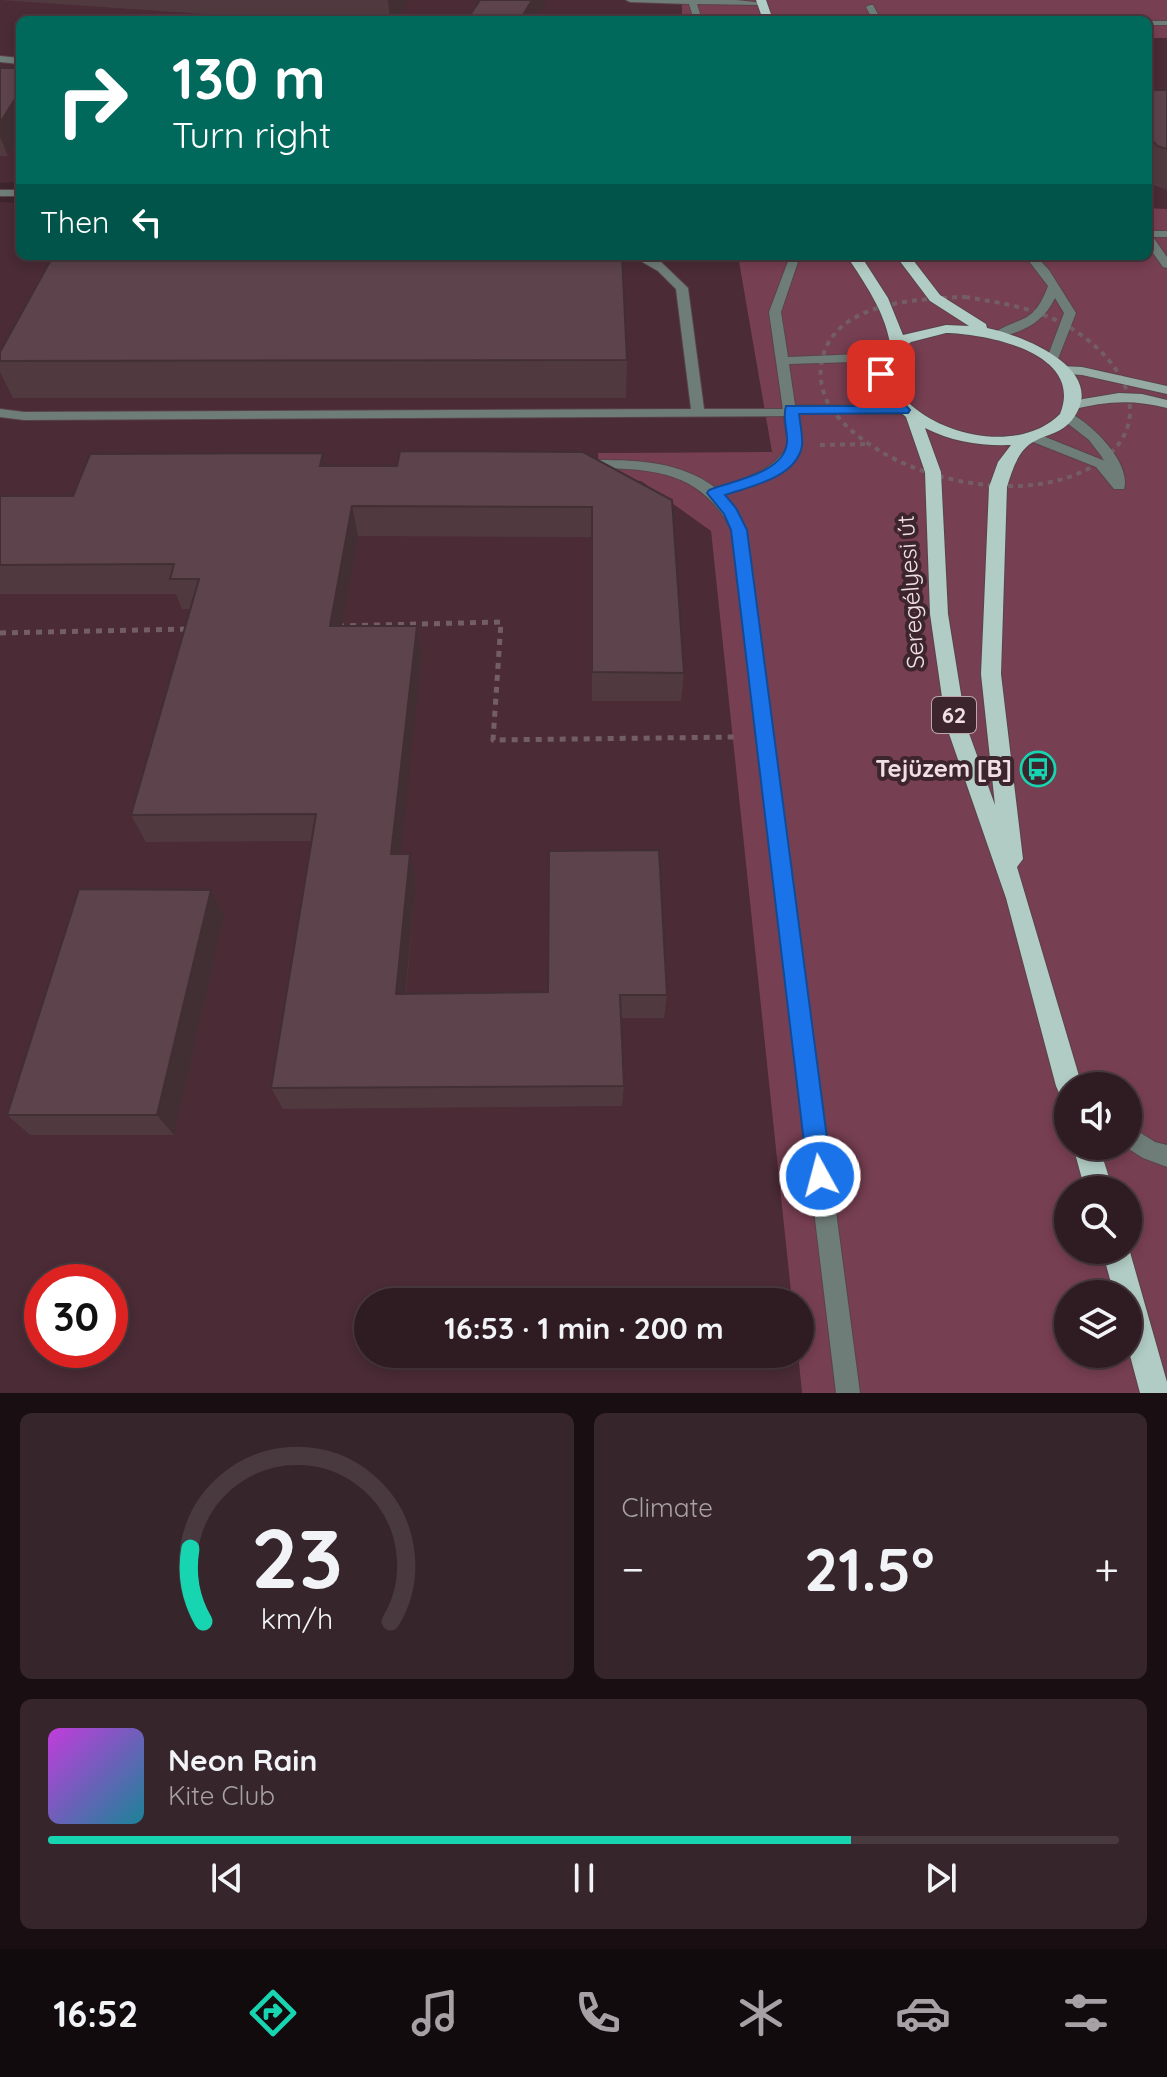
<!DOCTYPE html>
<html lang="en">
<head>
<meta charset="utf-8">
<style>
  :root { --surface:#2e1c22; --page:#36252a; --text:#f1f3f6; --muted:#a7a1a5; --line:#493a40; --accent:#18d5b2 }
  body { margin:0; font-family:Quicksand,sans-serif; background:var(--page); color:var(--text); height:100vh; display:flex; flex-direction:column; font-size:30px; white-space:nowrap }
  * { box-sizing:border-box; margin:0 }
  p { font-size:26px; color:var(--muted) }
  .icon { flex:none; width:44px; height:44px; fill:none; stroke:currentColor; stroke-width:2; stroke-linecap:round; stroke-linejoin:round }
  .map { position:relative; height:1393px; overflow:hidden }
  .drawer { display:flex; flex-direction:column; gap:20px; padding:20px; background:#190f13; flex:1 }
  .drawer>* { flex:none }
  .banner { position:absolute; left:16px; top:16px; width:1136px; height:244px; border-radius:12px; box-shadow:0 4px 12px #0003,0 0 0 2px var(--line); background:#00695c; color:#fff; overflow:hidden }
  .controls { position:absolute; left:1054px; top:1072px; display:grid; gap:16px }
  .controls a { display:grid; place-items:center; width:88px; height:88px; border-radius:50%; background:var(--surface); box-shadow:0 4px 12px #0003,0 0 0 2px var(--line); font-size:40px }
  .speed { position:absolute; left:24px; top:1264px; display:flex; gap:16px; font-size:40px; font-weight:700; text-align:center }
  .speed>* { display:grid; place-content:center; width:104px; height:104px; border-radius:50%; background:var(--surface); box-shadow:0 4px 12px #0003,0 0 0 2px var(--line); line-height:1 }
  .speed .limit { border:12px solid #d22; background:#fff; color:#111 }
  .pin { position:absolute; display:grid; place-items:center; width:68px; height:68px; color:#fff; margin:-34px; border-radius:16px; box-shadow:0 4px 12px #0006 }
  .me { position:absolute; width:88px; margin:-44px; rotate:353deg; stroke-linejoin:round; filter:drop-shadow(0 0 6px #0008) }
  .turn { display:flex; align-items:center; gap:28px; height:168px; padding:0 24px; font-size:36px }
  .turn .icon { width:104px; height:104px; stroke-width:2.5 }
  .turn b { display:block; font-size:56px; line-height:68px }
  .then { display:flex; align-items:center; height:76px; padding:0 24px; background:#0003; gap:16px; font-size:30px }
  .big { font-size:60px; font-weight:700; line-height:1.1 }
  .drawer .widget { flex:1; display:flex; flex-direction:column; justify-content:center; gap:12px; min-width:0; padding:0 28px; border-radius:12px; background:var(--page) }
  .drawer .dial { align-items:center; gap:0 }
  .dial svg { height:208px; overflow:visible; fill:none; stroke:var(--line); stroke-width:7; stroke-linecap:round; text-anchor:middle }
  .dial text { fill:var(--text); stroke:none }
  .song { display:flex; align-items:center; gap:24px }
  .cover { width:96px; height:96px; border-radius:12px; background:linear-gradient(135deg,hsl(290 70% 55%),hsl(190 70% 35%)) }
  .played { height:8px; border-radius:4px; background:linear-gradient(90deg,var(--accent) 75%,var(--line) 75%) }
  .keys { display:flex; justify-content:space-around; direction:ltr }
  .heat { display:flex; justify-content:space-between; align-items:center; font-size:44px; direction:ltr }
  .drawer .tiles { flex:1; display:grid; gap:20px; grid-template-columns:1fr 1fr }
  .widget:last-child { grid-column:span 2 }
  .trip { position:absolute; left:354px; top:1288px; width:460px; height:80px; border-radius:40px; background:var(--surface); box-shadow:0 4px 12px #0003,0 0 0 2px var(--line); font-weight:700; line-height:80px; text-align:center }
  .tab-bar { display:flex; height:128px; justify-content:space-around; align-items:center; background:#120b0e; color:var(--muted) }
  .tab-bar .icon { width:56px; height:56px }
  .tab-bar .active { color:var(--accent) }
  .tab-bar b { font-size:36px; color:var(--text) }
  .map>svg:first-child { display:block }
</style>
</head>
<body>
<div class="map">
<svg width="1167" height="1393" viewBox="0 0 1167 1393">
  <rect width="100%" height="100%" fill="#3d252d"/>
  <path fill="#4a2b36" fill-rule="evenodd" d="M0,0H682V14L719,20H20V69L0,68Z
    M1148,38H1167V209L1148,208Z
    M20,90V182L0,183V91Z
    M0,202L20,203V256H738L773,452L598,453L600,482L641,481L711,530L792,1302H368V1354H798L802,1393H0ZM42,1282H110V1350H42Z"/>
  <path fill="#773f52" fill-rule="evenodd" d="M682,0H1167V38H1148V20H719L682,14Z
    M1148,208L1167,209V1393H802L798,1354L800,1302H792L711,531L641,481L599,482L598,453L772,452L738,256H1148ZM1068,1086H1128V1146H1068ZM1068,1190H1128V1250H1068ZM1068,1294H1128V1354H1068Z"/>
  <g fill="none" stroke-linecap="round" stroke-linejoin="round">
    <g stroke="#5a434a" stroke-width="2">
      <path id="lane" d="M626,0H736L765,3L761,5L697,4L702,20H694L689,4L630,2Z
        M0,56L20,58V64L0,62Z
        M1148,231H1167V237H1153L1167,257V268L1163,267L1148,246Z
        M632,256H648L661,262L688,288L704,409H792L798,413L797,416L24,420L0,417V409L24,412L691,409L676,289L658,271Z
        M1067,412C1090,421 1132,463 1124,489H1114L1096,467L1028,440V434H1038L1105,461L1089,440L1062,419V413Z
        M1128,1125L1155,1142L1167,1145V1167L1143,1158L1124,1146H1128Z"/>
    </g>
    <g stroke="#5a434a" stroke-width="2">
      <path id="street" d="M870,5H873L881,20H873L866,7Z
        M1148,21H1167V25H1148Z
        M0,190H20V196H0Z
        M790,256H800L781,312L788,357L886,353L892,357L886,361L789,364L795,405L902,406L908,410L902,414L797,413L802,445C784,477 756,485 723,495L746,530L860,1393H836L732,530C701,473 658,469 598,468L591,464L598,460C640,460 681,462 716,488C744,479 773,472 788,445L769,312Z
        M1025,256H1036L1049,270L1076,313L1056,364H1048L1046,361L1064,313L1055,298C1043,323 1024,331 998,338L992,334C1021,315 1033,326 1048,286Z"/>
    </g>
    <g stroke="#5a434a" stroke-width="2">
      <path id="secondary" d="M1061,366L1082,367L1167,386V394L1082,375L1057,373L1055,370Z
        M1119,393L1142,394L1167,400V408C1133,399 1105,401 1071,410L1065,406L1083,399Z"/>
    </g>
    <g stroke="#5a434a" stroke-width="2">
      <path id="primary" d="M756,0H766L773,20H763Z
        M847,256H861L888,298L903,335L946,325L969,326L930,301L896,256H910L940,295L986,324L987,328C1022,335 1111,370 1072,420C1062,433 1048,434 1035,441C1018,449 1012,471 1007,487L1001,674L1023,859L1017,867L1082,1086H1068V1098L1060,1095L1056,1086L1006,898L946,725L930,614L925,472L906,417L887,400L874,375L877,355L890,343C884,310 865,284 847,256ZM946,333C986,334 1085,352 1060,414C1022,452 948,438 911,405C903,398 891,387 889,375C888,370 891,362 892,357L911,342ZM925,428C952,442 981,446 1011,445L998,462L989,487L984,606L981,674L995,805L966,725L948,614L941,472Z
        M1073,1146H1099L1113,1190H1085Z
        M1128,1245L1167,1382V1393H1140L1128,1348V1294H1114L1102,1250H1128Z"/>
    </g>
    <path stroke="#745e66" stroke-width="4" stroke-dasharray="5 5" stroke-linecap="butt" d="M965,297C997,302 1029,307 1058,321C1133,359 1167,439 1072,476C999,503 882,474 833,411C824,399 819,382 821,366C829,302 914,299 965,297Z
      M820,445L869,444"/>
    <path stroke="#745e66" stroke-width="5" stroke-dasharray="6 6" stroke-linecap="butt" d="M338,626L501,622L493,740L737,737
      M0,633L188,629"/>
    <use href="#lane" fill="#6f7d78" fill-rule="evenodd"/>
    <use href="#street" fill="#6f7d78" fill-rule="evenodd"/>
    <use href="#secondary" fill="#94aaa3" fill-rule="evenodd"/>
    <use href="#primary" fill="#b1ccc4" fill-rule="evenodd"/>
  </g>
  <path fill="#503a40" d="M0,0H409L395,20H291Z
    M0,68H20V135L8,156H0Z
    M1148,90H1167V190L1148,183Z
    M0,352L627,360L626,398H13L0,372Z
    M583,452L684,673L681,701H592V537L358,536L342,626H417L422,655L400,854H410L416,880L406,994L667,995L664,1018H621L624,1086L622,1106L283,1109L271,1088L311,841L146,842L131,815L190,609H182L176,594H0V496H73L323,453L326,466H397Z
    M211,890L224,915L174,1135H30L7,1115Z"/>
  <path fill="#412f34" d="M388,0H409L395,20H390Z
    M532,0H547L535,20H520Z
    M20,91V135L8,156L0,137V123Z
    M323,453L330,483L320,466Z
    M352,506L358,536L337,655L330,626Z
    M417,626L422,655L398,880L391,854Z
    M410,854L416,880L403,1017L396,994Z
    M211,890L224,915L174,1135L157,1115Z"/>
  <path fill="#5d434b" stroke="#412f34" stroke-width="2" d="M480,0H532L520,20H489L468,18Z
    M0,68H20V91L0,123Z
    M1148,90H1167V149L1157,146L1148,134Z
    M53,256H622L627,360L0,361V352Z
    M400,451L583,452L672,500L684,673L592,672V507L352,506L330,626H417L391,854H410L396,994L548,992L549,851L659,850L667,995H620L624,1086L271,1088L316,814L131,815L199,579H170L174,564L0,565V496H73L90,454L323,453L320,466H397Z
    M79,889L211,890L157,1115H7Z"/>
  <path fill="#1a73e8" stroke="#114b97" stroke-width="2" d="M881,370L888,374L893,391L910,410L908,413L799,414C800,423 803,436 802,446C796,478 751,486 725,495L736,508L747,530L832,1176L829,1184L820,1188L812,1184L808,1176L731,530L724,514L707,493L709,490C732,481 784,473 787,443C788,431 782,418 786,406H890L879,392L874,374Z"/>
  <defs>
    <g id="bus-ring" transform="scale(1.8)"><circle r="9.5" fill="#3d252d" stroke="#18d5b2" stroke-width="1.5"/><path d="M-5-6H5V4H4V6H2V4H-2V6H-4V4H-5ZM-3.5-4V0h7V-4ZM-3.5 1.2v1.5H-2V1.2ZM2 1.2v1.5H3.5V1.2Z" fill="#18d5b2"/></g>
  </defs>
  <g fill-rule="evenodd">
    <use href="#bus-ring" x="1038" y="769"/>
  </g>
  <g text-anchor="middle" stroke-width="8" stroke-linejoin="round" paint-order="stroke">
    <rect fill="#3d252d" stroke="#baa8ae" stroke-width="2" x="932" y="697" width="44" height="36" rx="6"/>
    <g font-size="22" font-weight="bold" fill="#f0e0e5">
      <text x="954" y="723">62</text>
    </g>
    <g font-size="24" fill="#f0e0e5" stroke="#3d252d">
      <text transform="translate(911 592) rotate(-94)" y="8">Seregélyesi út</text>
    </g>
    <g font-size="24" font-weight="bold" fill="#f0e0e5" stroke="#3d252d" text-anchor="end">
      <text x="1012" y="777">Tejüzem [B]</text>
    </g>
  </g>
</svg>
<div class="controls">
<a><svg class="icon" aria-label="sound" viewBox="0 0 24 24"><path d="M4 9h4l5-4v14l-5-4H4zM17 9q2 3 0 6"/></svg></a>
<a><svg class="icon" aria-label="search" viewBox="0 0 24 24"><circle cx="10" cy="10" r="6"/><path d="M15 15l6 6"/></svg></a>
<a><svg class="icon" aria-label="layers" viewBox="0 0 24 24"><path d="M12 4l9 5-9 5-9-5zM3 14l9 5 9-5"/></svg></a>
</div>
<div class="speed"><div class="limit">30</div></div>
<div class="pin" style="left:881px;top:374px;background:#d93025"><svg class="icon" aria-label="arrive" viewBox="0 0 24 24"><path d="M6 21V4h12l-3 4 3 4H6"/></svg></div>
<svg class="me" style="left:820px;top:1176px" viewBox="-20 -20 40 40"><circle r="17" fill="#1a73e8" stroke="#fff" stroke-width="3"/><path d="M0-11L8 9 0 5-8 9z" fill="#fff"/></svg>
<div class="trip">16:53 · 1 min · 200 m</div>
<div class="banner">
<div class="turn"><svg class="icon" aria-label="right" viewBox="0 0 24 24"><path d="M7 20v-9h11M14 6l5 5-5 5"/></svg><div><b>130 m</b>Turn right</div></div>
<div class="then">Then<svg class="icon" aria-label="left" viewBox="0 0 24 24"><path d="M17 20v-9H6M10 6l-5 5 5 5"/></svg></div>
</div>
</div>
<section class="drawer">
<div class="tiles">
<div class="widget dial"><svg viewBox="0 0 100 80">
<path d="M14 69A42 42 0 1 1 86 69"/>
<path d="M14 69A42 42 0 0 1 9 41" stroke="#18d5b2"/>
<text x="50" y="56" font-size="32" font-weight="700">23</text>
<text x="50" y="72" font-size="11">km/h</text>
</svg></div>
<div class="widget"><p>Climate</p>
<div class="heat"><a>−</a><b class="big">21.5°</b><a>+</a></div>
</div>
<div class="widget">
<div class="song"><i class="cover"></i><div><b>Neon Rain</b><p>Kite Club</p></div></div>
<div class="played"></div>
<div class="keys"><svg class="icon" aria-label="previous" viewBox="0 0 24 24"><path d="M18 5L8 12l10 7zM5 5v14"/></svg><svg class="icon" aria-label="pause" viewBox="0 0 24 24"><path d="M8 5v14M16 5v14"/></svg><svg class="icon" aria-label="next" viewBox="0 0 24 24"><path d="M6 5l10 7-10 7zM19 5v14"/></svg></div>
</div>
</div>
</section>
<nav class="tab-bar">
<b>16:52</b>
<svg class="icon active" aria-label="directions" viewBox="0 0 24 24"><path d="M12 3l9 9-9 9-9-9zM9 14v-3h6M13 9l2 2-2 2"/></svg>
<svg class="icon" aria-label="music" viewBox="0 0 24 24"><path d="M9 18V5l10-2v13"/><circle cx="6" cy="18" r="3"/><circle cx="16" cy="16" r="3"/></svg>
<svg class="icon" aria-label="phone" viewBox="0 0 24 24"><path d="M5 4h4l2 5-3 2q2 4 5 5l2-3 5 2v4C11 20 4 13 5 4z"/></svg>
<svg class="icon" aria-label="climate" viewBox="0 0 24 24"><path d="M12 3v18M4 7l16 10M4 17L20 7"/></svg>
<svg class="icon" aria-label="car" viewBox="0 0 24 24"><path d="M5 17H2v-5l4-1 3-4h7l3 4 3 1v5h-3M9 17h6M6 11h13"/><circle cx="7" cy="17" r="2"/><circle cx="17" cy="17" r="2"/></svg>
<svg class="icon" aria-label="filters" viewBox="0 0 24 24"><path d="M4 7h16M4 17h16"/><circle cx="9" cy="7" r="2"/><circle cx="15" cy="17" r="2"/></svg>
</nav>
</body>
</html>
